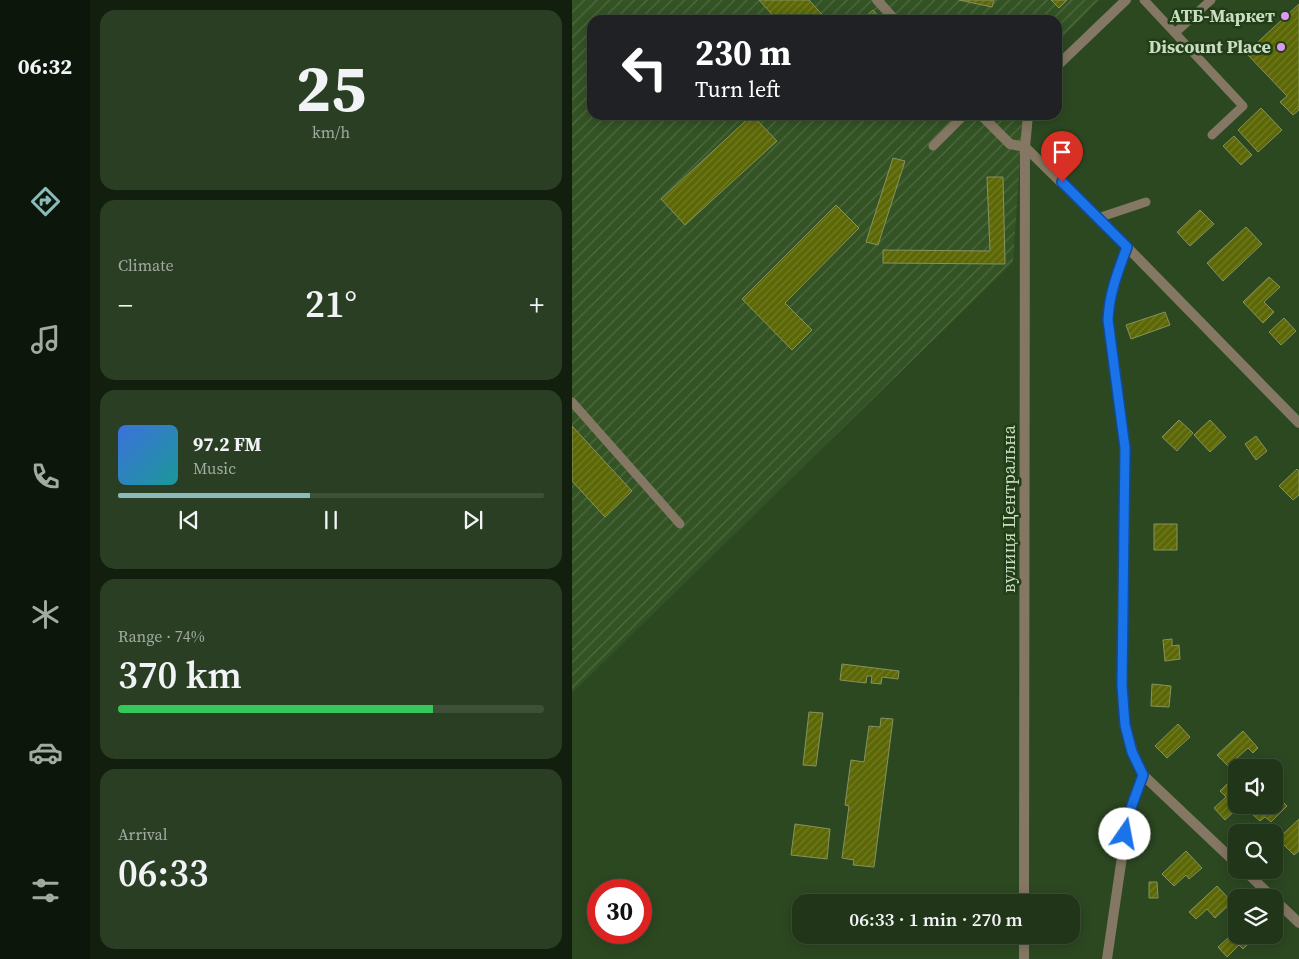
<!DOCTYPE html>
<html lang="en">
<head>
<meta charset="utf-8">
<style>
  :root { --surface:#213619; --page:#293e22; --text:#f1f3f6; --muted:#a2aba2; --line:#3e5038; --accent:#8bbbb9 }
  body { margin:0; font-family:"Source Serif 4",serif; background:var(--page); color:var(--text); height:100vh; display:flex; flex-direction:column; font-size:19px; white-space:nowrap }
  * { box-sizing:border-box; margin:0 }
  p { font-size:16px; color:var(--muted) }
  .icon { flex:none; width:28px; height:28px; fill:none; stroke:currentColor; stroke-width:2; stroke-linecap:round; stroke-linejoin:round }
  .map { position:relative; flex:1; overflow:hidden }
  .details { display:flex; flex-direction:column; gap:10px; padding:10px; background:#121e0e; width:482px }
  .details>* { flex:none }
  .top-card { position:absolute; left:15px; top:15px; width:475px; height:105px; border-radius:15px; box-shadow:0 2px 12px #0003,0 0 0 1px var(--line); background:#202124; color:#fff; overflow:hidden }
  .controls { position:absolute; left:656px; top:759px; display:grid; gap:10px }
  .controls a { display:grid; place-items:center; width:55px; height:55px; border-radius:10px; background:var(--surface); box-shadow:0 2px 12px #0003,0 0 0 1px var(--line); font-size:25px }
  .speed { position:absolute; left:15px; top:879px; display:flex; gap:10px; font-size:25px; font-weight:700; text-align:center }
  .speed>* { display:grid; place-content:center; width:65px; height:65px; border-radius:50%; background:var(--surface); box-shadow:0 2px 12px #0003,0 0 0 1px var(--line); line-height:1 }
  .speed .limit { border:8px solid #d22; background:#fff; color:#111 }
  .pin { position:absolute; display:grid; place-items:center; width:42px; height:42px; color:#fff; margin:-51px -21px; border-radius:50% 50% 50% 0; rotate:-45deg; box-shadow:0 0 5px #0007 }
  .pin .icon { rotate:45deg }
  .me { position:absolute; width:55px; margin:-28px; rotate:12deg; stroke-linejoin:round; filter:drop-shadow(0 0 4px #0008) }
  .turn { display:flex; align-items:center; gap:18px; height:105px; padding:0 25px; font-size:22px }
  .turn .icon { width:65px; height:65px; stroke-width:2.5 }
  .turn b { display:block; font-size:35px; line-height:42px }
  .big { font-size:38px; font-weight:600; line-height:1.1 }
  .details .tile { flex:1; display:flex; flex-direction:column; justify-content:center; gap:8px; min-width:0; padding:0 18px; border-radius:15px; background:var(--page) }
  .details .dial { align-items:center; gap:0 }
  .dial b { font-size:65px; line-height:1 }
  .song { display:flex; align-items:center; gap:15px }
  .cover { width:60px; height:60px; border-radius:8px; background:linear-gradient(135deg,hsl(220 70% 55%),hsl(180 70% 35%)) }
  .played { height:5px; border-radius:2px; background:linear-gradient(90deg,var(--accent) 45%,var(--line) 45%) }
  .keys { display:flex; justify-content:space-around; direction:ltr }
  .heat { display:flex; justify-content:space-between; align-items:center; font-size:28px; direction:ltr }
  .charge { height:8px; border-radius:4px; background:linear-gradient(90deg,#34c759 74%,var(--line) 0) }
  .trip { position:absolute; left:220px; top:894px; width:288px; height:50px; border-radius:15px; background:var(--surface); box-shadow:0 2px 12px #0003,0 0 0 1px var(--line); font-weight:600; line-height:50px; text-align:center }
  main { display:flex; flex:1; min-height:0 }
  .tab-bar { display:flex; flex-direction:column; width:90px; justify-content:space-around; align-items:center; background:#0d160a; color:var(--muted) }
  .tab-bar .icon { width:35px; height:35px }
  .tab-bar .on { color:var(--accent) }
  .tab-bar b { font-size:22px; color:var(--text) }
  .map>svg:first-child { display:block }
</style>
</head>
<body>
<main>
<nav class="tab-bar">
<b>06:32</b>
<svg class="icon on" aria-label="directions" viewBox="0 0 24 24"><path d="M12 3l9 9-9 9-9-9zM9 14v-3h6M13 9l2 2-2 2"/></svg>
<svg class="icon" aria-label="music" viewBox="0 0 24 24"><path d="M9 18V5l10-2v13"/><circle cx="6" cy="18" r="3"/><circle cx="16" cy="16" r="3"/></svg>
<svg class="icon" aria-label="phone" viewBox="0 0 24 24"><path d="M5 4h4l2 5-3 2q2 4 5 5l2-3 5 2v4C11 20 4 13 5 4z"/></svg>
<svg class="icon" aria-label="climate" viewBox="0 0 24 24"><path d="M12 3v18M4 7l16 10M4 17L20 7"/></svg>
<svg class="icon" aria-label="car" viewBox="0 0 24 24"><path d="M5 17H2v-5l4-1 3-4h7l3 4 3 1v5h-3M9 17h6M6 11h13"/><circle cx="7" cy="17" r="2"/><circle cx="17" cy="17" r="2"/></svg>
<svg class="icon" aria-label="filters" viewBox="0 0 24 24"><path d="M4 7h16M4 17h16"/><circle cx="9" cy="7" r="2"/><circle cx="15" cy="17" r="2"/></svg>
</nav>
<section class="details">
<div class="tile dial"><b>25</b><p>km/h</p></div>
<div class="tile"><p>Climate</p>
<div class="heat"><a>−</a><b class="big">21°</b><a>+</a></div>
</div>
<div class="tile">
<div class="song"><i class="cover"></i><div><b>97.2 FM</b><p>Music</p></div></div>
<div class="played"></div>
<div class="keys"><svg class="icon" aria-label="previous" viewBox="0 0 24 24"><path d="M18 5L8 12l10 7zM5 5v14"/></svg><svg class="icon" aria-label="pause" viewBox="0 0 24 24"><path d="M8 5v14M16 5v14"/></svg><svg class="icon" aria-label="next" viewBox="0 0 24 24"><path d="M6 5l10 7-10 7zM19 5v14"/></svg></div>
</div>
<div class="tile"><p>Range · 74%</p><b class="big">370 km</b><div class="charge"></div></div>
<div class="tile"><p>Arrival</p><b class="big">06:33</b></div>
</section>
<div class="map">
<svg width="727" height="959" viewBox="0 0 727 959">
  <defs>
    <pattern id="industrial-furrows" width="10" height="10" patternUnits="userSpaceOnUse" patternTransform="scale(1.25)"><rect width="10" height="10" fill="#335324"/><path d="M-1 1l2-2M0 10L10 0M9 11l2-2" fill="none" stroke="#4f6b42"/></pattern>
    <pattern id="building-hatch" width="6" height="6" patternUnits="userSpaceOnUse" patternTransform="scale(1.25)"><rect width="6" height="6" fill="#5c6705"/><path d="M-1 1l2-2M0 6l6-6M5 7l2-2" fill="none" stroke="#727c28"/></pattern>
  </defs>
  <rect width="100%" height="100%" fill="#2c4821"/>
  <path fill="url(#industrial-furrows)" d="M0,0H527L485,43V20H20V115H451L441,262L0,693Z"/>
  <path fill="url(#building-hatch)" stroke="#88925e" d="M187,0H237L255,20H205Z
    M387,0H422L420,7Z
    M479,0H495L487,8Z
    M727,4V110L721,115L708,102L715,96L674,53Z
    M301,10L310,20H298L294,16Z
    M689,108L710,130L686,152L666,130Z
    M180,115L205,141L113,225L89,199Z
    M327,115H359L358,120L326,119Z
    M662,136L680,155L669,165L651,146Z
    M321,158L333,161L306,245L294,242Z
    M415,177H431L433,264L311,263V250L418,251Z
    M264,205L287,228L213,303L240,330L220,350L170,299Z
    M628,210L642,224L618,246L605,232Z
    M674,227L690,244L651,281L635,263Z
    M697,277L708,287L692,302L702,312L691,323L671,302Z
    M593,312L598,325L559,339L554,325Z
    M712,318L724,331L709,345L697,332Z
    M607,420L621,433L605,451L590,437Z
    M638,420L654,437L638,452L622,435Z
    M0,426L60,491L33,517L0,481Z
    M684,436L695,451L684,460L673,444Z
    M725,469L727,471V495L721,500L707,486Z
    M582,524H605V550H582Z
    M600,639V646L607,645L608,659L593,661L591,640Z
    M270,664L327,671L326,679L310,677L309,684L299,683L300,676H295L294,683L268,680Z
    M580,684L599,686L597,707L579,706Z
    M237,712L251,713L244,766L231,765Z
    M309,718L321,719L302,867L281,865L282,860L270,858L277,806L273,805L279,760L292,762L297,726L308,727Z
    M606,724L618,737L595,758L583,746Z
    M671,731L686,748L681,753L676,748L656,766L645,755Z
    M655,784L665,795V805H669L653,820L642,808L654,797L648,791Z
    M702,793L715,806L699,822L693,817L688,821L679,813L687,805H702Z
    M727,819V851L722,855L706,839Z
    M223,824L258,829L255,859L219,855Z
    M614,851L630,868L617,879L614,875L602,886L590,874Z
    M577,882H585L586,898H577Z
    M645,886L660,902L643,918L635,909L624,919L617,912Z
    M665,930V935H685L671,949L667,945L655,957L646,947Z"/>
  <g fill="none" stroke-linecap="round" stroke-linejoin="round">
    <path stroke="#847763" stroke-width="9" d="M572,0L671,106L640,135
      M603,33L639,0
      M361,146L392,115
      M526,218L574,202
      M0,402L108,524"/>
    <path stroke="#847763" stroke-width="10" d="M305,0L323,20
      M409,115L438,144L453,147L555,247L727,423
      M571,775L665,864
      M672,870L701,898
      M702,899L727,923
      M535,959L556,816L571,775L561,752L553,725L550,686L553,447L536,321C537,294 546,271 555,247"/>
    <path stroke="#847763" stroke-width="10" d="M485,66L554,0
      M452,902L453,147L456,115
      M452,959V935"/>
  </g>
  <g fill="none" stroke-linecap="round" stroke-linejoin="round">
    <g stroke="#114b97" stroke-width="12">
      <path id="route" d="M490,182L555,247C546,271 537,294 536,320L553,448L550,686L553,725L560,752L571,775L556,816L553,834"/>
    </g>
    <use href="#route" stroke="#1a73e8" stroke-width="9"/>
  </g>
  <g fill="#dc99f4" stroke="#223e16" stroke-width="2">
    <circle cx="713" cy="16" r="5"/>
    <circle cx="709" cy="47" r="5"/>
  </g>
  <g text-anchor="middle" stroke-width="5" stroke-linejoin="round" paint-order="stroke">
    <g font-size="18" font-weight="bold" fill="#cbdcc5" stroke="#223e16" text-anchor="end">
      <text x="703" y="22">АТБ-Маркет</text>
      <text x="699" y="53">Discount Place</text>
    </g>
    <g font-size="18" fill="#cbdcc5" stroke="#223e16">
      <text transform="translate(437 509) rotate(-90)" y="6">вулиця Центральна</text>
    </g>
  </g>
</svg>
<div class="controls">
<a><svg class="icon" aria-label="sound" viewBox="0 0 24 24"><path d="M4 9h4l5-4v14l-5-4H4zM17 9q2 3 0 6"/></svg></a>
<a><svg class="icon" aria-label="search" viewBox="0 0 24 24"><circle cx="10" cy="10" r="6"/><path d="M15 15l6 6"/></svg></a>
<a><svg class="icon" aria-label="layers" viewBox="0 0 24 24"><path d="M12 4l9 5-9 5-9-5zM3 14l9 5 9-5"/></svg></a>
</div>
<div class="speed"><div class="limit">30</div></div>
<div class="pin" style="left:490px;top:182px;background:#d93025"><svg class="icon" aria-label="arrive" viewBox="0 0 24 24"><path d="M6 21V4h12l-3 4 3 4H6"/></svg></div>
<svg class="me" style="left:553px;top:834px" viewBox="-20 -20 40 40"><circle r="19" fill="#fff"/><path d="M0-13L10 11 0 6-10 11z" fill="#1a73e8"/></svg>
<div class="trip">06:33 · 1 min · 270 m</div>
<div class="top-card">
<div class="turn"><svg class="icon" aria-label="left" viewBox="0 0 24 24"><path d="M17 20v-9H6M10 6l-5 5 5 5"/></svg><div><b>230 m</b>Turn left</div></div>
</div>
</div>
</main>
</body>
</html>
